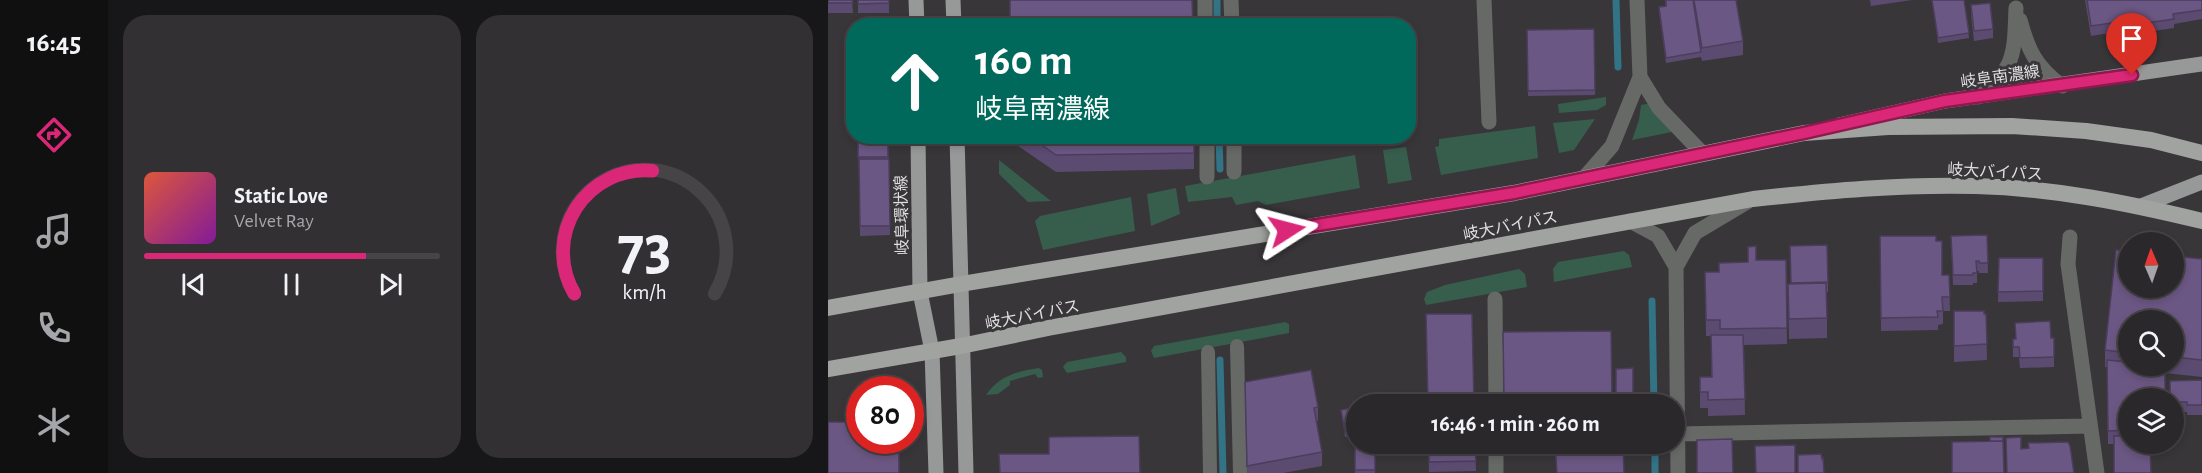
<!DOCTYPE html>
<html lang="en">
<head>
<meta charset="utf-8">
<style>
  :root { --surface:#2a282b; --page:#323033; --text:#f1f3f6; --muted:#a5a6a9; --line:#464447; --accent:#db2777 }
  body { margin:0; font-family:"Alegreya Sans","Noto Sans JP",sans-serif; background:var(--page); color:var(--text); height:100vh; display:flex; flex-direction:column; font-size:22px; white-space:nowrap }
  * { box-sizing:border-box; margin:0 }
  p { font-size:20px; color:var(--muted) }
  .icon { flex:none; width:33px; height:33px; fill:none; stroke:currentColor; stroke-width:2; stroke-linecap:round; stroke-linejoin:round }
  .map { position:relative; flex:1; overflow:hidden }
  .details { display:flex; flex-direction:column; gap:15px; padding:15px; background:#171618; width:720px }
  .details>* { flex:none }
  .guide { position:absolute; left:18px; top:18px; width:570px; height:126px; border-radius:24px; box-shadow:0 3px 9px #0003,0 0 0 2px var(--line); background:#00695c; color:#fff; overflow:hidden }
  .needle { width:39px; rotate:358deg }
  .controls { position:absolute; left:1290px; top:232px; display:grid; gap:12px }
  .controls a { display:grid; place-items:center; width:66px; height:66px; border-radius:50%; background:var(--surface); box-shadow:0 3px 9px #0003,0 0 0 2px var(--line); font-size:30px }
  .speed { position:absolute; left:18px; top:376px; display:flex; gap:12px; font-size:30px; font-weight:700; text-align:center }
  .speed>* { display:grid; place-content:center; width:78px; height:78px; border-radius:50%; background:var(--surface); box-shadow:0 3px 9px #0003,0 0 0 2px var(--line); line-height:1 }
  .speed .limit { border:9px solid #d22; background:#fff; color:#111 }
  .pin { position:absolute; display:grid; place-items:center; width:51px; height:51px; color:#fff; margin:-62px -26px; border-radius:50% 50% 50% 0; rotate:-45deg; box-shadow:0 0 6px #0007 }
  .pin .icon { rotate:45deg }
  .me { position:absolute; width:66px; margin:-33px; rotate:81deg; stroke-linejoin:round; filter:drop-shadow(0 0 4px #0008) }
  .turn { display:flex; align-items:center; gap:21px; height:126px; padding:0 30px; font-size:27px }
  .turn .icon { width:78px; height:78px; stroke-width:2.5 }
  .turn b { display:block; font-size:42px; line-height:51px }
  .details .card { flex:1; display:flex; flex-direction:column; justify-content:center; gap:9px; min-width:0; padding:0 21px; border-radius:24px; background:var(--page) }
  .details .dial { align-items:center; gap:0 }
  .dial svg { height:156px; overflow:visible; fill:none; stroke:var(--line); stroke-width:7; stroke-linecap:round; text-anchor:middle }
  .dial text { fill:var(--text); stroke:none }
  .song { display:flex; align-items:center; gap:18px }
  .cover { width:72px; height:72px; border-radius:9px; background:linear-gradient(135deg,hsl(10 70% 55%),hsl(290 70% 35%)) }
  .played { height:6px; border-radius:3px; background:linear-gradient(90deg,var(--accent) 75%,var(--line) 75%) }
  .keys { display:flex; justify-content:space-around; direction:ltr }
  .details .tiles { flex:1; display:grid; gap:15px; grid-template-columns:repeat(2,1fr) }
  .trip { position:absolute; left:518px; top:394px; width:339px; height:60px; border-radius:30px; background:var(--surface); box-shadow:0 3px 9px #0003,0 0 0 2px var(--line); font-weight:700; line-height:60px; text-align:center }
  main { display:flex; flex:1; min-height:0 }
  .tabs { display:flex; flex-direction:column; width:108px; justify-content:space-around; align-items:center; background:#111011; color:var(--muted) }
  .tabs .icon { width:42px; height:42px }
  .tabs .selected { color:var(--accent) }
  .tabs b { font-size:27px; color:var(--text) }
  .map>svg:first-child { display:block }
</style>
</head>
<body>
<main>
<nav class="tabs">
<b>16:45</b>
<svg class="icon selected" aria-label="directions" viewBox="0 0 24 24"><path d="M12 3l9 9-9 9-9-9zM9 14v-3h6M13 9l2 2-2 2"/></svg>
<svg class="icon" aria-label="music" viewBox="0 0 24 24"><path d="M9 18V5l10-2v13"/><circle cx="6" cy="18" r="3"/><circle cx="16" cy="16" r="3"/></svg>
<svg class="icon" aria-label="phone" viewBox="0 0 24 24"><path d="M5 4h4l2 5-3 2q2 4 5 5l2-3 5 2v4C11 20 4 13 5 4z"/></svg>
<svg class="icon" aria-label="climate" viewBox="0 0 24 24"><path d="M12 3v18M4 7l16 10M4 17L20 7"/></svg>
</nav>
<section class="details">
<div class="tiles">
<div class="card">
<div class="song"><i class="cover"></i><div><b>Static Love</b><p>Velvet Ray</p></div></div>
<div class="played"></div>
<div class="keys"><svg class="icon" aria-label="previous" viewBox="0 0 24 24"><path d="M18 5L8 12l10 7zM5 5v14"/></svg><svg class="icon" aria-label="pause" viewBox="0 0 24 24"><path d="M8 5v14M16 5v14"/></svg><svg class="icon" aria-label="next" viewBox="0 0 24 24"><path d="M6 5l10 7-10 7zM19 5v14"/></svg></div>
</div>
<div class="card dial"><svg viewBox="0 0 100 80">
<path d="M14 69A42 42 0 1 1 86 69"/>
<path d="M14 69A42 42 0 0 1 54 6" stroke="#db2777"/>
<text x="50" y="56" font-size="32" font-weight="700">73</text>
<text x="50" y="72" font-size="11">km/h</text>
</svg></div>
</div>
</section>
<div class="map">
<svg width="1374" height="473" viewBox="0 0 1374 473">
  <rect width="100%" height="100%" fill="#383639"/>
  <path fill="#375d4d" d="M778,97V105L769,110L731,113L730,104Z
    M824,103L844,132L804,140L811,120L813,105Z
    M767,119L746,150L731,153L725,123Z
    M707,126L710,158L613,175L607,147L611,146V139Z
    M578,147L584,180L560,184L555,150Z
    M527,155L532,188L438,205L430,201L408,205L404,197L360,202L357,186Z
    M171,160L223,201L200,202L171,174Z
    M348,188L352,214L323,226L319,194Z
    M303,197L307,231L215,250L207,221L212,216Z
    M796,251L801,255L804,267L726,282L725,269L730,262Z
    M691,269L697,274L699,287L598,305L596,299L599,292L617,285Z
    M457,322L461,324V333L326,358L323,351L326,346Z
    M293,352L298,357V362L239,373L235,367L239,362Z
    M211,368L214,370L215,377L210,378L207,374L182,381V385L170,394L158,395C171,376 190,371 211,368Z"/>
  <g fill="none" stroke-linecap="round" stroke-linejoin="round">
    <path stroke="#327385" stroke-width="7" d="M389,0V26
      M788,0L790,67
      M391,136L392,169
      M824,301L826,405
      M392,360L395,473
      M827,444V473"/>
    <path stroke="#676967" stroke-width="14" d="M409,346L412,473
      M380,352L382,473"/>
    <path stroke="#676967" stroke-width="15" d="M377,0V26
      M403,0L404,26
      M656,0L661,122
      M1192,20C1200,50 1208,67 1234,86
      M812,77L831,108L875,154
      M1150,97C1161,87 1174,78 1180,65C1188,49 1187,26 1188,8
      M379,136V177
      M406,136V172
      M756,178L784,146L812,77L809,0
      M802,221L830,236L848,267L867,233L919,202
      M1242,237L1240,264L1269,473
      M848,267L850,473
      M667,299L668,405
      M850,434L1262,426
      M668,444V473"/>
    <path stroke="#969997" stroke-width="15" d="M88,0L89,26
      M125,0L126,26
      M1011,125L1117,101L1374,64
      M90,136L92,292L104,351L108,473
      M129,136L138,473
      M1313,206L1374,182"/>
    <path stroke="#a0a3a0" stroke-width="16" d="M0,308L133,284L686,193L976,133L1060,127L1184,126L1258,131L1323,140L1374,153
      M0,369L133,346L220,328L925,199C999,191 1073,184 1148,186C1225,188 1300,203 1374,221"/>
  </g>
  <path fill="#5c4b71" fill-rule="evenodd" d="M0,0H24L25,13H0Z
    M30,0H61V13H30Z
    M837,0H908L915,41V55L874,61L873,57L838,63L831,12V7L838,6Z
    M1042,0H1084L1043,6Z
    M1104,0H1136L1141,38L1110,43Z
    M1257,0H1374V19L1346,24V28L1312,33V28L1263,36Z
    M1143,5L1165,29V38L1146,41L1143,15Z
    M766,29L767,95L700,96L699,30Z
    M30,136H60L62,235L32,236Z
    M183,136H366V169L228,172L183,141Z
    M1159,235L1160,273H1151V271H1149V283H1145V285H1125L1123,236Z
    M1052,236L1108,241L1114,275H1121L1122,311H1115V324L1110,325V330L1053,331Z
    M1288,250L1300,251V288H1346V256L1374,259V377L1337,373V399H1300V444H1322L1323,473H1286V444H1280L1279,367H1277V350ZM1300,321H1346V366H1300Z
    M1171,258H1215V301L1170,302Z
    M928,260H958L959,344L916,345L917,415L880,416V408H872V377H883V336H878L877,272H891Z
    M1000,282V292H999V338L961,339L960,284Z
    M1126,311L1158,314L1159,360L1126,362Z
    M783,331L784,405H676L675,332Z
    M1226,338V367L1192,368L1191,357H1185V339Z
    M805,368V405H788V369Z
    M1374,380V415H1359V412H1346V399Z
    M417,382L490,407V421H488L494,452V466L455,473H419Z
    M513,410L547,444V473H527V437H517Z
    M600,444H647L648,471L601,472Z"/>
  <path fill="#6b5783" stroke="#4b3d5c" stroke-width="1.5" d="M0,0H24L25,3H0Z
    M30,0H61V3L30,4Z
    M182,0H364L365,26H182Z
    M838,0H865L873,52L838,58L831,7L838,6Z
    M866,0H908L915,41L874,48Z
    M1104,0H1136L1141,33L1110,38Z
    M1259,0H1374V10L1345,14L1346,19L1312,24V19L1263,26Z
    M1162,3L1165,29L1146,31L1143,5Z
    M766,29L767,90L700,91L699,30Z
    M30,136H60V157H30Z
    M201,136H366V153L228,155Z
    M31,159H61L62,226H32Z
    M1159,235L1160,263H1151V261H1148L1149,273H1145V275H1125L1123,236Z
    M1052,236H1108V241H1114V275H1121L1122,297H1114L1115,311H1109L1110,317L1053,318Z
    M999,245L1000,282L963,283L962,246Z
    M928,246V260H958L959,328L892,329V320H878L877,272H891V263L920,262V247Z
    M1288,250L1300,251V288H1346V256L1374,259V360L1346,357V321H1300V353L1277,350Z
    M1171,258H1215V291L1170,292Z
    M998,283L999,318L961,319L960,284Z
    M1126,311H1156V314H1158L1159,344L1126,346Z
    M598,314H644L646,405H600Z
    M1222,321L1223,338H1226V357L1192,358L1191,347H1185V339H1188L1187,323Z
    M783,331L784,398L676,399L675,332Z
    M883,335H915L917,399L880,400V392H872V377H884Z
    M1279,360L1300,362V366H1337V399H1300V430L1280,431Z
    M805,368V393H788V369Z
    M483,370L490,407L486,408L494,452L419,466L417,382Z
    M1374,380V405H1359V402H1346V399H1342V381Z
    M528,407V444H547V470H527V432H517L513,410Z
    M0,422H32V441H42V451L71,450V473H0Z
    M311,436L312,473H172L171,454H221V437Z
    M1286,436H1300V444H1322L1323,473H1286Z
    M1162,437H1175V441H1162Z
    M1193,437V449L1201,448L1200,443L1240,442L1242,446L1246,473H1179L1178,438Z
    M904,439L905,473H869V440Z
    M1175,441L1176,473H1124V442Z
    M601,444H647L648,461L601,462Z
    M727,444H795L796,473H729Z
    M967,445V473H928L927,446Z
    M993,454L994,459L995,458L996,473H970V455Z"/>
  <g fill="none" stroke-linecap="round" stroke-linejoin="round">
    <g stroke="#8e194d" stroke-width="15">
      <path id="route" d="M459,230L686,193L976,133L1117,101L1304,75"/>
    </g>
    <use href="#route" stroke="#db2777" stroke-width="10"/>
  </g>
  <g text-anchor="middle" stroke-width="6" stroke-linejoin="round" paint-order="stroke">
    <g font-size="16" fill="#dfdee0" stroke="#383639">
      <text transform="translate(1172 76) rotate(-8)" y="6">岐阜南濃線</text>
      <text transform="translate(1167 171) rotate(3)" y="6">岐大バイパス</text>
      <text transform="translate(73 215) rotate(-91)" y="6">岐阜環状線</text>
      <text transform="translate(682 225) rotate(-11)" y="6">岐大バイパス</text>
      <text transform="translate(204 314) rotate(-11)" y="6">岐大バイパス</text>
    </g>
  </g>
</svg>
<div class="controls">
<a><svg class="needle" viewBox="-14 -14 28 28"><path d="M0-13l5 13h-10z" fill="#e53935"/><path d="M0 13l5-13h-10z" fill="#a5a6a9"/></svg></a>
<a><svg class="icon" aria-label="search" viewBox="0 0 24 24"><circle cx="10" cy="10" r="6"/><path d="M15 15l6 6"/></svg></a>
<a><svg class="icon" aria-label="layers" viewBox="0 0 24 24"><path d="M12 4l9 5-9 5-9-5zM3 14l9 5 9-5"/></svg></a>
</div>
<div class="speed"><div class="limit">80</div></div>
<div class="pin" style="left:1304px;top:75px;background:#d93025"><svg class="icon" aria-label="arrive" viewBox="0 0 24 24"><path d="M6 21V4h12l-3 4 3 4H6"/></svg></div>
<svg class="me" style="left:459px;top:230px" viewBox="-20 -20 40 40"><path d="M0-17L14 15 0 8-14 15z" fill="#db2777" stroke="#fff" stroke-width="4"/></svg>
<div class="trip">16:46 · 1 min · 260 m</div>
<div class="guide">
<div class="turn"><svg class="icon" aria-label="ahead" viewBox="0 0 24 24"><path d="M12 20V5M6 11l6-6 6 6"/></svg><div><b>160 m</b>岐阜南濃線</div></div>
</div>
</div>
</main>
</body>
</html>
